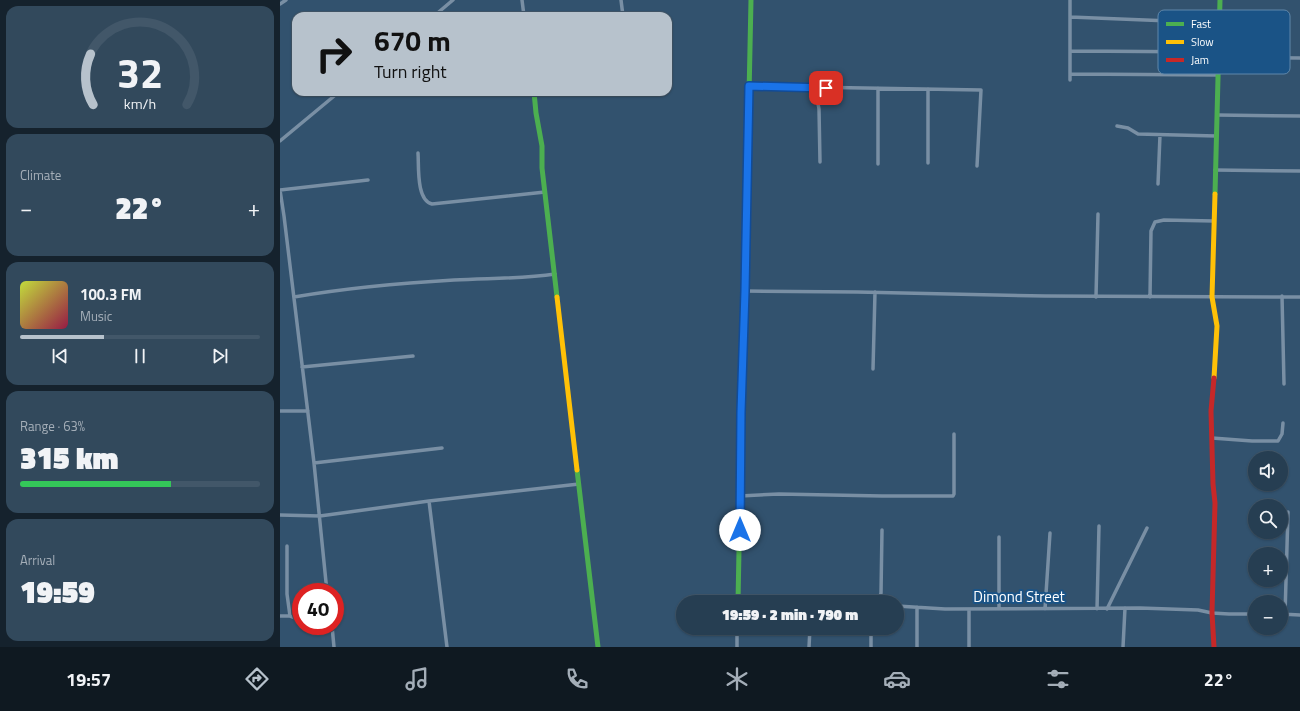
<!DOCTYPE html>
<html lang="en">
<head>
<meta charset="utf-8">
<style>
  :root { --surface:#263e52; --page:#32495c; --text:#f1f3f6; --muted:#a4aeb8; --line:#425769; --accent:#b7c2cc }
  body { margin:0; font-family:"Titillium Web",sans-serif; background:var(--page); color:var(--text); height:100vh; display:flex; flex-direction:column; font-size:15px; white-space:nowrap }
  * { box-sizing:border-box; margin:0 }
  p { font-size:13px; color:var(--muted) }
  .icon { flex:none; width:22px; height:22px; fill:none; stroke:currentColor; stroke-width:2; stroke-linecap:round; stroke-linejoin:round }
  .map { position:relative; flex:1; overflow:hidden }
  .panel { display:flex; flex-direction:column; gap:6px; padding:6px; background:#15222d; width:280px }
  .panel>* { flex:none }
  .hud { position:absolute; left:12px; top:12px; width:380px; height:84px; border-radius:12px; box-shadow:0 1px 3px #0004,0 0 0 1px var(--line); background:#b7c2cc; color:#111; overflow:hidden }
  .controls { position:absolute; left:968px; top:451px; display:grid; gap:8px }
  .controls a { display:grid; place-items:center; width:40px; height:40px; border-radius:50%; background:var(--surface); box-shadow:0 1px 3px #0004,0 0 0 1px var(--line); font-size:20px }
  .speed { position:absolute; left:12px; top:583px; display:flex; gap:8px; font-size:20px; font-weight:700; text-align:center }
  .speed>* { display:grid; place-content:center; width:52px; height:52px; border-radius:50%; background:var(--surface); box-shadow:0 1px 3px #0004,0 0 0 1px var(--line); line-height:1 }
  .speed .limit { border:6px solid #d22; background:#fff; color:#111 }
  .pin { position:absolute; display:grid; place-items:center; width:34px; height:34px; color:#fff; margin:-17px; border-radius:8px; box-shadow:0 2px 6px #0006 }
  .me { position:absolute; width:44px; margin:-22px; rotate:0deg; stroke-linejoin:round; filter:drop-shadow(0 0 3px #0008) }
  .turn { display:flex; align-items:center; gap:14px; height:84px; padding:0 16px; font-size:18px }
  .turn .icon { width:52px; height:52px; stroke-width:2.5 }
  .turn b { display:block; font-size:28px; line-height:34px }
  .big { font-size:30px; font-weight:800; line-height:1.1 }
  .panel .widget { flex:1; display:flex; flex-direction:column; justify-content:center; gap:6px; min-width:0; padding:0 14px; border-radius:12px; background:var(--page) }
  .panel .dial { align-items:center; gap:0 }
  .dial svg { height:104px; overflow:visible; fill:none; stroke:var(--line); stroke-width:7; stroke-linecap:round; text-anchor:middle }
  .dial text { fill:var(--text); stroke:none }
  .song { display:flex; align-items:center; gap:12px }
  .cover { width:48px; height:48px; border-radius:6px; background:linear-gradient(135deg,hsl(70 70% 55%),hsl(340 70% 35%)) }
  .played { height:4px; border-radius:2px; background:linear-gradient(90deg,var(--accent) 35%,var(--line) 35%) }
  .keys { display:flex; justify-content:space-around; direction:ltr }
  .heat { display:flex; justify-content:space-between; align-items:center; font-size:22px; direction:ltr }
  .charge { height:6px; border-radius:3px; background:linear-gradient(90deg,#34c759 63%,var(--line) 0) }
  .trip { position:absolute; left:396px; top:595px; width:228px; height:40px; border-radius:20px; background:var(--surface); box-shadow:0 1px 3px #0004,0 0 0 1px var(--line); font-weight:800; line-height:40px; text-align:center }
  .dock { display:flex; height:64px; justify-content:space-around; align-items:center; background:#0f1921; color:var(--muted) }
  .dock .icon { width:28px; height:28px }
  .dock .selected { color:var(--accent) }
  .dock b { font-size:18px; color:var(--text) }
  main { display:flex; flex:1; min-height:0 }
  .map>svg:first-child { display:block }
</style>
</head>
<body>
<main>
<section class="panel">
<div class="widget dial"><svg viewBox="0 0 100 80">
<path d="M14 69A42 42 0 1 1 86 69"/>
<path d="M14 69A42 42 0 0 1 12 30" stroke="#b7c2cc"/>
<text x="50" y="56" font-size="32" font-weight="700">32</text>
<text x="50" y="72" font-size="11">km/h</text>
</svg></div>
<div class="widget"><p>Climate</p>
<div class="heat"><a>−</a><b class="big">22°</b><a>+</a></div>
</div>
<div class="widget">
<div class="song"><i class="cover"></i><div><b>100.3 FM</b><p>Music</p></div></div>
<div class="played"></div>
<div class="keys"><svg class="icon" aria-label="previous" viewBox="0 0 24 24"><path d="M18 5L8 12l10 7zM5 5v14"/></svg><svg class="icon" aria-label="pause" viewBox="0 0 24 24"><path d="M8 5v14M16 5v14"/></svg><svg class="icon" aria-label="next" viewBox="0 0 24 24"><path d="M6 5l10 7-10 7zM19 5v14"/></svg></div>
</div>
<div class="widget"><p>Range · 63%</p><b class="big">315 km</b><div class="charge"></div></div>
<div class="widget"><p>Arrival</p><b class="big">19:59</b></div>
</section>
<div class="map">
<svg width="1020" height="647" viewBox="0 0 1020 647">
  <rect width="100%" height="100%" fill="#32526e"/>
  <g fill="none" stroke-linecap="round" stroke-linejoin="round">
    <path stroke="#798fa4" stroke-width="3.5" d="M242,0L244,16
      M341,0L343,16
      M790,0V80
      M0,4L6,0
      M154,16L173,0
      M790,17L940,23
      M790,51L939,52
      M939,57L1020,58
      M790,74L938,75
      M469,86L701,90L697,166
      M533,87L536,93L539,109L540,162
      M598,88V164
      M937,115L1020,116
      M837,126L848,128L858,134L936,136
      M0,141L59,92
      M138,153C139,166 136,200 152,204L265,192
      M648,163V89
      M935,170L1020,171
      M878,184L880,135
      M0,190L4,216L34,463L47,592
      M0,190L88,180
      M465,291L577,292L765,296L1020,297
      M1002,296L1004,384
      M14,297C67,288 121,283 174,280C208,278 241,279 275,274
      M816,297L818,214
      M870,297L871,231L875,222L884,220L934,221
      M22,367L133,356
      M593,369L595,292
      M0,411H28
      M932,438L972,441H998L1002,434L1003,423
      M34,463L162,448
      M460,496L499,494L602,496H673L674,494V434
      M149,501L167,647
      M0,515L40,516L149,501L299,484
      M719,537V608
      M7,546V594L10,616
      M458,602H472
      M598,602L601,593L602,530
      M617,606L665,609L860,608L918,610L932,613L949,614H975
      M637,607V647
      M689,609V647
      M765,609L770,533
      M817,609L819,526
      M827,609L867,528
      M1001,614L1020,615
      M1005,615L1008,512
      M0,616H10L21,620
      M52,626L54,647
      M457,647V628
      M529,647L530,628
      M591,647V628
      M843,647L845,608"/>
    <path stroke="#4caf50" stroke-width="5" d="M254,92L256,113L262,146V168L277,297
      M468,143L471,0
      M935,194L940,0
      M297,470L318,647
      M458,602L463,344"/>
    <path stroke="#ffc107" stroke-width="5" d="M277,297L297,470
      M463,344L468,143
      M934,378L937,326L932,297L935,194"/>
    <path stroke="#c62828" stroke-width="5" d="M934,647L932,613L935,503L933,484L931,411L934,378"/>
  </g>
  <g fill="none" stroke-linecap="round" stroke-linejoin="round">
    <g stroke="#114b97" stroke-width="10">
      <path id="route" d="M460,530L461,412L465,291L469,86L546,88"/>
    </g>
    <use href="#route" stroke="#1a73e8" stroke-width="7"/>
  </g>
  <g text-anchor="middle" stroke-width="4" stroke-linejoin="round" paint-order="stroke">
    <g font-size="15" fill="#fff" stroke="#1a5386">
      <text x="739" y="602">Dimond Street</text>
    </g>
  </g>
  <rect x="878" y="10" width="132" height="64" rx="6" fill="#1a5386" stroke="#5f87aa" stroke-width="1"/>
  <rect x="886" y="22" width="18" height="4" fill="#4caf50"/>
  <rect x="886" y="40" width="18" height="4" fill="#ffc107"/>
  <rect x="886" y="58" width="18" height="4" fill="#c62828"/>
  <g font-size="11" fill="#fff">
    <text x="911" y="28">Fast</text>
    <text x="911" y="46">Slow</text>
    <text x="911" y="64">Jam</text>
  </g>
</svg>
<div class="controls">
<a><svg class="icon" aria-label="sound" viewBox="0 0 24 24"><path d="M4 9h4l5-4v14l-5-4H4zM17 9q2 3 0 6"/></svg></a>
<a><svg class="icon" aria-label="search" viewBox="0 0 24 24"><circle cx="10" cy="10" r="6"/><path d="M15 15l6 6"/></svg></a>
<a>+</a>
<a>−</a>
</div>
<div class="speed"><div class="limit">40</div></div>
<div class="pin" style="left:546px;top:88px;background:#d93025"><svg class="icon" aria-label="arrive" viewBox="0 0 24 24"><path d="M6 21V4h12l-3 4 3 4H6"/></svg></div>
<svg class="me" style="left:460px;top:530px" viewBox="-20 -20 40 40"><circle r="19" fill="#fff"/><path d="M0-13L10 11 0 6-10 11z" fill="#1a73e8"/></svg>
<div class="trip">19:59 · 2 min · 790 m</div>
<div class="hud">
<div class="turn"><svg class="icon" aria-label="right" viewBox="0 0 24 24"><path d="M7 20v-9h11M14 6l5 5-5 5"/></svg><div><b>670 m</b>Turn right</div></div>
</div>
</div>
</main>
<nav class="dock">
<b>19:57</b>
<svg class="icon selected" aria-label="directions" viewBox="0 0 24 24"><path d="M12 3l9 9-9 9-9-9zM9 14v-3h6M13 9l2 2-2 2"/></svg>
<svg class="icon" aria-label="music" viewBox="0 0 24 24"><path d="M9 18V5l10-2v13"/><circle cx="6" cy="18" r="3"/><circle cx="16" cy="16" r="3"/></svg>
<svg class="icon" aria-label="phone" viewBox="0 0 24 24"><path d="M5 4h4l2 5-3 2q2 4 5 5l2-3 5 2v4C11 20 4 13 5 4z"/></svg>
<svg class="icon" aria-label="climate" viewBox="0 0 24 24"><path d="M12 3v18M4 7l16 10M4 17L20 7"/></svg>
<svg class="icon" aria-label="car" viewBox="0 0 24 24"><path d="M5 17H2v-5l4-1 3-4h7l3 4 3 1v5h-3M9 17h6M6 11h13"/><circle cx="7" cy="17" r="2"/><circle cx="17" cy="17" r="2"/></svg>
<svg class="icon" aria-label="filters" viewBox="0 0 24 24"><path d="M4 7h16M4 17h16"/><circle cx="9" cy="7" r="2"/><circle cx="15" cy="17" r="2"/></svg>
<b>22°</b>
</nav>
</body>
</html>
